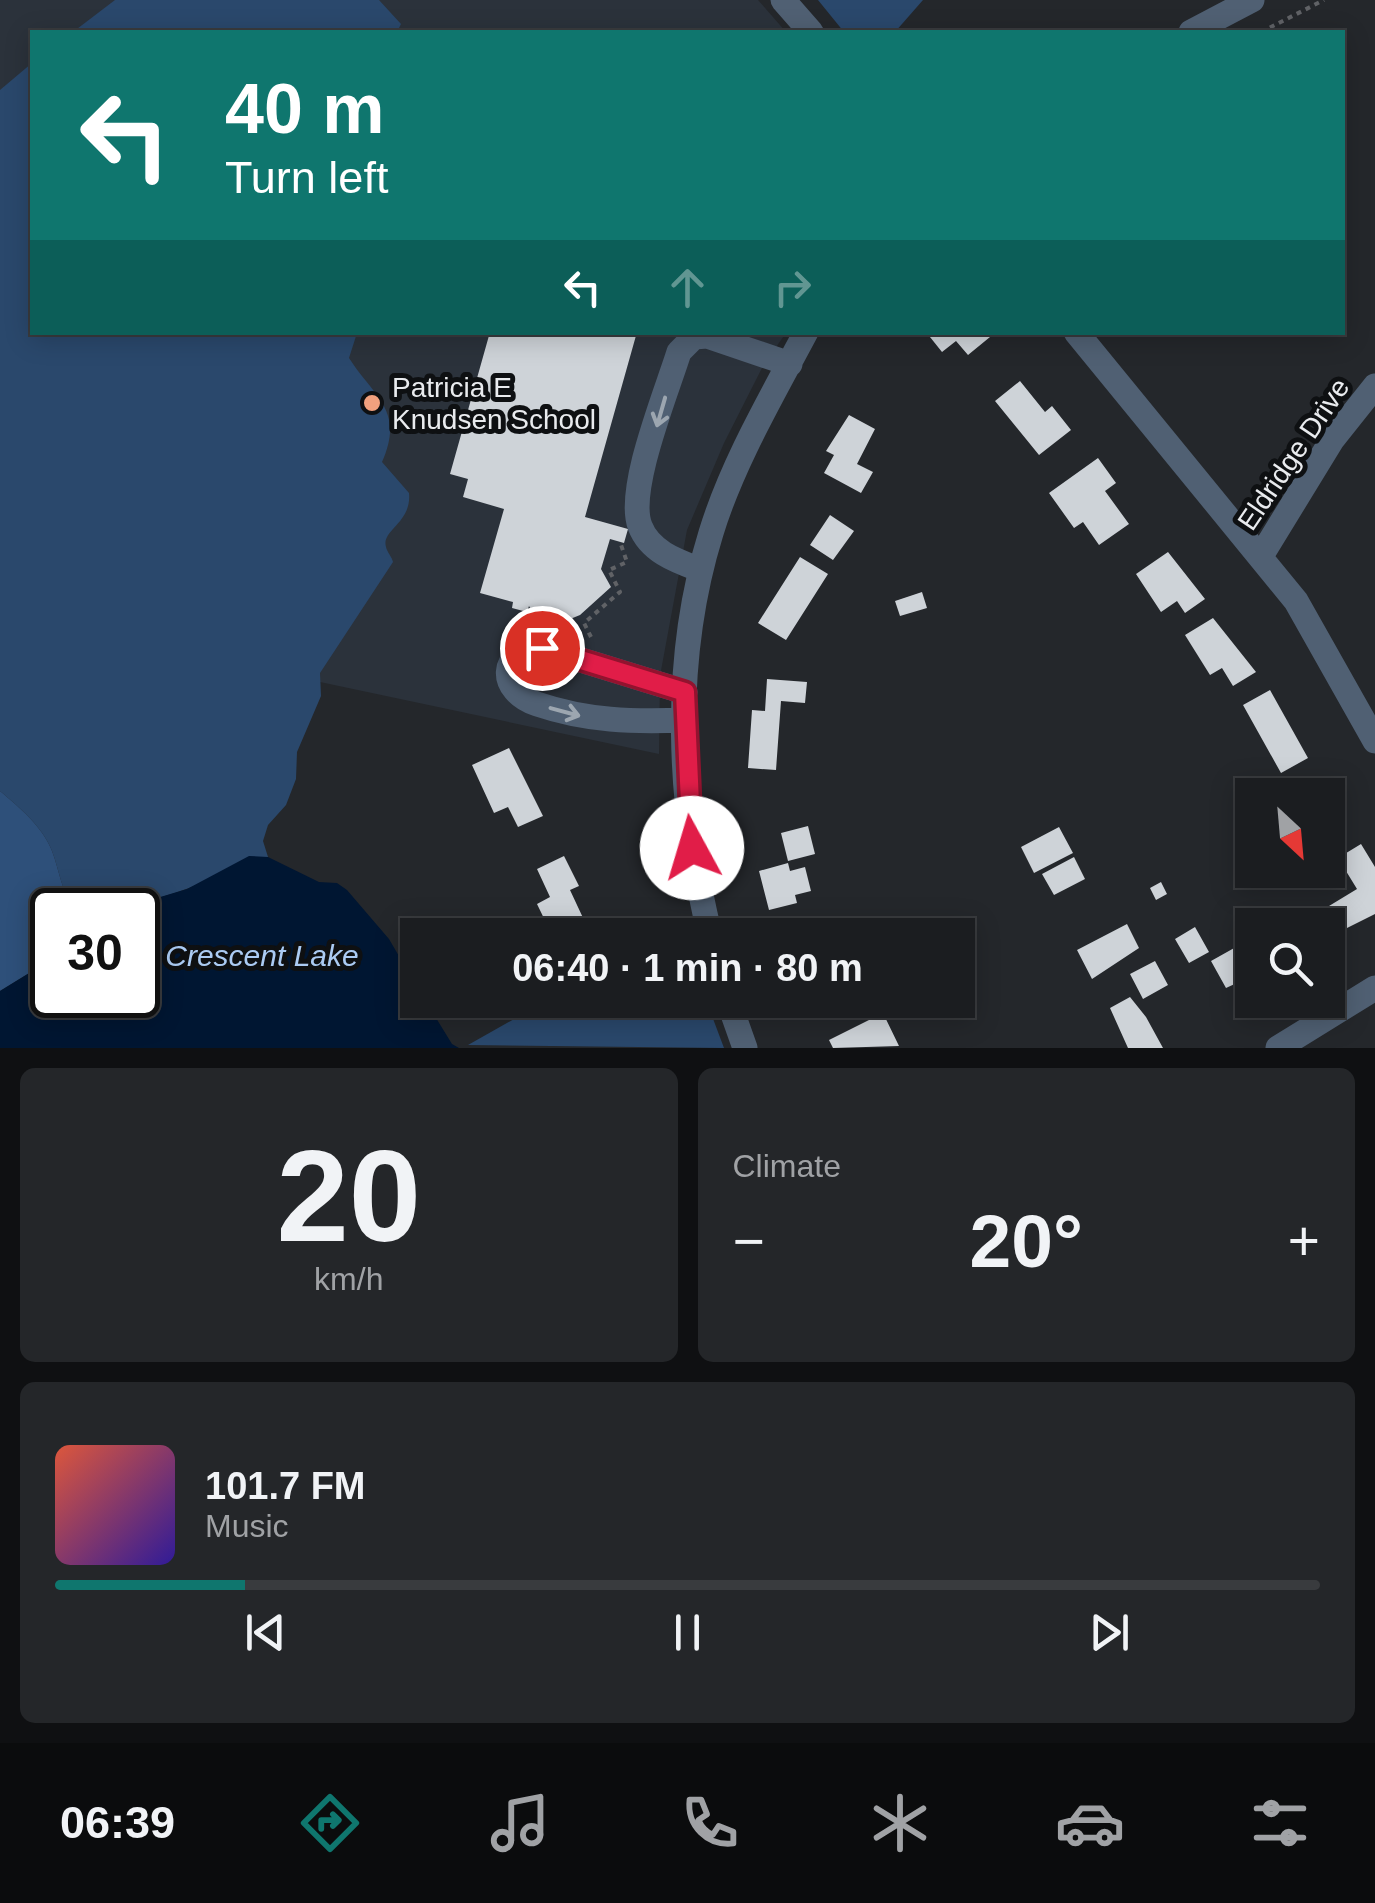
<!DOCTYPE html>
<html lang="en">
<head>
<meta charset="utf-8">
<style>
  :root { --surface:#1b1d20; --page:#242629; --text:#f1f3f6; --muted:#a0a2a5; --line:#393b3e; --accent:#0f766e }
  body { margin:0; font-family:Arial,sans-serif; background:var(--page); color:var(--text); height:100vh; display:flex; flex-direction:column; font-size:38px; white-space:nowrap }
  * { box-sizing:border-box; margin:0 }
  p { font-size:32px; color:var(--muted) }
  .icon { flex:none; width:55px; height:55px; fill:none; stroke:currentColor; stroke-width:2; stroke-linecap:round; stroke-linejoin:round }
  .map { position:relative; height:1048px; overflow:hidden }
  .drawer { display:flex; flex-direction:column; gap:20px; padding:20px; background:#0f1012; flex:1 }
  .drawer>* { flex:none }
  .guide { position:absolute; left:30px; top:30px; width:1315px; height:305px; border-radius:0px; box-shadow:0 5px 25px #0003,0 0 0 2px var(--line); background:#0f766e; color:#fff; overflow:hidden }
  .needle { width:65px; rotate:154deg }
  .fabs { position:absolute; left:1235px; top:778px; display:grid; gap:20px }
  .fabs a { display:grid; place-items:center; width:110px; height:110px; border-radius:0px; background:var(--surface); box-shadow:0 5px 25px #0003,0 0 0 2px var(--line); font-size:50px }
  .speed { position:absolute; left:30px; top:888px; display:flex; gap:20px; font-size:50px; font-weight:700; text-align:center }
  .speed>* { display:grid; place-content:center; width:130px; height:130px; border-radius:50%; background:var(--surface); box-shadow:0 5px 25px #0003,0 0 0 2px var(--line); line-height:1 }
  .speed .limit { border:5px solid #111; border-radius:15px; background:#fff; color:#111 }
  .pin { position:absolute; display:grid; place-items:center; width:85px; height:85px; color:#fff; margin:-42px; border:5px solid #fff; border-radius:50%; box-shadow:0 2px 10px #0007 }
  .me { position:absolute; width:110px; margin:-55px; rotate:354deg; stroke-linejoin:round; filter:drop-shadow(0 0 8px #0008) }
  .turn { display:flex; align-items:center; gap:35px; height:210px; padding:0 30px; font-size:45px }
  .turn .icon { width:130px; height:130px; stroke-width:2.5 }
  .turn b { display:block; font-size:70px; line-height:85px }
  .lanes { display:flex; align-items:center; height:95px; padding:0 30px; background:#0003; justify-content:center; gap:50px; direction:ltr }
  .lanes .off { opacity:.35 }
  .big { font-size:75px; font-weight:800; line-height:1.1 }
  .drawer .tile { flex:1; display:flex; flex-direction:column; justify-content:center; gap:15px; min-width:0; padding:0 35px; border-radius:15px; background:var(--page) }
  .drawer .dial { align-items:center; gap:0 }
  .dial b { font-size:130px; line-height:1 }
  .song { display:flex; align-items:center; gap:30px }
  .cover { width:120px; height:120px; border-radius:15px; background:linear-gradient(135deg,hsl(10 70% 55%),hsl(250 70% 35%)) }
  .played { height:10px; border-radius:5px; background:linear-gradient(90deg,var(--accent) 15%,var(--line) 15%) }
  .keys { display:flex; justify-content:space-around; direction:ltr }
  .heat { display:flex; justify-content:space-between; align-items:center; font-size:55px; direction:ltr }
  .drawer .tiles { flex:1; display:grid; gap:20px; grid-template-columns:1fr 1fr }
  .tile:last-child { grid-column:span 2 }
  .trip { position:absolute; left:400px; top:918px; width:575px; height:100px; border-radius:0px; background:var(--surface); box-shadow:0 5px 25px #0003,0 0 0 2px var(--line); font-weight:800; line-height:100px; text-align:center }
  .menu { display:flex; height:160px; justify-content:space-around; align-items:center; background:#0b0c0d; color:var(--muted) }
  .menu .icon { width:70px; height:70px }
  .menu .selected { color:var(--accent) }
  .menu b { font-size:45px; color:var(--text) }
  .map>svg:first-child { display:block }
</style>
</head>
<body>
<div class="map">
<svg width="1375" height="1048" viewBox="0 0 1375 1048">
  <rect width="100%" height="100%" fill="#24272b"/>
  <path fill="#2b323b" d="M0,0H758L786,32H32V332L786,333L764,364L724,443L687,530L660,676L659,754L0,614Z"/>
  <path fill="#2a486c" d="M115,0H379L401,24L397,32H73Z
    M818,0H923L895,32H844Z
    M32,63V332L357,333L349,358C374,397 405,410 382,462L409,493C412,523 381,530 386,547C387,552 392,557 393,562L320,673L321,696L297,752L296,779L286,805L268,825L263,841L268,857C238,858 217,878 189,888C151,902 114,910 75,910C61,891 60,872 52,851C43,827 19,807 0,791V90Z
    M548,1000H706L724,1048L468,1045Z"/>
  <path fill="#2e507a" d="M0,791C19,807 43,827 52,851C60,872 61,891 75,910H52V959L0,991Z"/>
  <path fill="#001632" d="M249,856L268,857L319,882L337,883L347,890L389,939L417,987L418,1000H425L452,1044L459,1048H0V991L52,959V995H138V910H117L187,889Z"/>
  <path fill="#ced3d8" d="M490,332H637L585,517L628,529L624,543L610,539L601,569L611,587L580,615L558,624L540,626L529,606L527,612L512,608L513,602L480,593L504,509L463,497L468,479L450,474Z
    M926,332H986L990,337L968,355L956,341L942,352Z
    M1020,381L1045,412L1052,406L1071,430L1039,455L995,401Z
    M849,415L875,429L857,464L873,472L861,493L824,473L834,455L826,451Z
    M1098,458L1116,483L1105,491L1129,524L1099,545L1083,522L1074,528L1049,493Z
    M830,515L854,531L833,560L810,545Z
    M1168,552L1205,599L1185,613L1177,601L1161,612L1136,574Z
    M800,557L828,574L786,640L758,623Z
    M922,592L927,608L900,616L895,601Z
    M1213,618L1256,672L1233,686L1222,668L1210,675L1185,635Z
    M767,679L807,682L805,703L781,701L776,770L748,768L752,710L765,711Z
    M1270,690L1308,758L1281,773L1243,705Z
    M509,748L543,816L518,827L508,807L494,813L472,765Z
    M808,826L815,854L788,861L781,833Z
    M1059,827L1073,853L1034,873L1021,847Z
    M1361,844L1375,867V914L1343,930L1329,906L1357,889L1338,858Z
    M564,856L579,886L570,890L591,935H552L537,904L550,897L537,869Z
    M1074,857L1085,879L1054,895L1042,874Z
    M788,863L790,871L805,867L811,891L795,895L797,903L769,910L759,871Z
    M1161,882L1167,894L1156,900L1150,888Z
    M1127,924L1139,948L1092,979L1077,950Z
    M1195,927L1209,952L1189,963L1175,939Z
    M1252,938V976L1226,988L1211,961Z
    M1155,961L1168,985L1143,999L1130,974Z
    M1130,997L1146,1017L1163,1048H1128L1110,1008Z
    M883,1013L899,1046L833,1048L829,1040Z"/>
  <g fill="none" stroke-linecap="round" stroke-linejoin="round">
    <path stroke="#606266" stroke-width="4" stroke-dasharray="5 5" stroke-linecap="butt" d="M754,32H760
      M1261,32L1324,0
      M591,637L584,623L620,592L609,570L627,562L620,542"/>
    <path stroke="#506073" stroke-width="25" d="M783,0L811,32
      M1191,32L1252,0
      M708,332L707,336L790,364
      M1076,332L1296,601L1375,741
      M1261,556L1332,440L1375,386
      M701,570C677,561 650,552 640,526C626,490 667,391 679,352L694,337L707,336
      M685,692L542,648C498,650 498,691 537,704C587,721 633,722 685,720
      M710,935C678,805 671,662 711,533C732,464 772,396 806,332
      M728,1000L745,1048
      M1278,1048L1375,988"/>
  </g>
  <defs><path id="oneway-shaft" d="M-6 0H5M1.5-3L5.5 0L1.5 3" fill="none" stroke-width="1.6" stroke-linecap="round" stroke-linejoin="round" transform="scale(2.5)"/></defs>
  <g stroke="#9ca6b0">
    <use href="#oneway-shaft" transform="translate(661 412) rotate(106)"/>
    <use href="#oneway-shaft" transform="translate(565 712) rotate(15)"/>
  </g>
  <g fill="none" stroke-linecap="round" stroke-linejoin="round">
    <g stroke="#92132f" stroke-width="25">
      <path id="route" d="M542,648L685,692L692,848"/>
    </g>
    <use href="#route" stroke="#e11d48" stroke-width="18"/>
  </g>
  <circle fill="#f2a17e" stroke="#0e1012" stroke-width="4" cx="372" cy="403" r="10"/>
  <g text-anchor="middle" stroke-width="10" stroke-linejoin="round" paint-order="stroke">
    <g font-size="28" fill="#e9ebee" stroke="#0e1012" text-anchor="start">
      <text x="392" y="397">Patricia E<tspan x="392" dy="32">Knudsen School</tspan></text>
    </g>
    <g font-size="28" fill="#e9ebee" stroke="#0e1012">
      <text transform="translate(1293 454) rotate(-56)" y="10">Eldridge Drive</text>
    </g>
    <g font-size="30" font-style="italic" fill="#abcbf3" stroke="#0e1012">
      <text x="262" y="966">Crescent Lake</text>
    </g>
  </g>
</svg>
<div class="fabs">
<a><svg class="needle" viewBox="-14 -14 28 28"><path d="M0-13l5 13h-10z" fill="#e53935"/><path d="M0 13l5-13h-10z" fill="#a0a2a5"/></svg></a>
<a><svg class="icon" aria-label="search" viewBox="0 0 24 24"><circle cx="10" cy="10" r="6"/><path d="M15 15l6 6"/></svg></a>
</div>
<div class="speed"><div class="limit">30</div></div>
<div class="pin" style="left:542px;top:648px;background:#d93025"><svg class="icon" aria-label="arrive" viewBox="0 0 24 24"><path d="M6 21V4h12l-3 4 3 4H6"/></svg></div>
<svg class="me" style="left:692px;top:848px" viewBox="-20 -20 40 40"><circle r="19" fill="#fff"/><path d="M0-13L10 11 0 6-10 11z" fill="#e11d48"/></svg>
<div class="trip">06:40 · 1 min · 80 m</div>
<div class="guide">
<div class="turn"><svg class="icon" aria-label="left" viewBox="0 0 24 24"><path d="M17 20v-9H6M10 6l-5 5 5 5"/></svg><div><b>40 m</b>Turn left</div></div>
<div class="lanes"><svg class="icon" aria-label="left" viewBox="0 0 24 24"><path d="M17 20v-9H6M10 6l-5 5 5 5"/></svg><svg class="icon off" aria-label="ahead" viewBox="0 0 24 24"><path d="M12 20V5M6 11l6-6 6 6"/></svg><svg class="icon off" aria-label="right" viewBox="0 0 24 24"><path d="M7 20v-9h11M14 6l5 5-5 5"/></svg></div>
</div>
</div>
<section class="drawer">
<div class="tiles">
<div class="tile dial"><b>20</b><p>km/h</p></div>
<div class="tile"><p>Climate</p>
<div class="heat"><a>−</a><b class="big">20°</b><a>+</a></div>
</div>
<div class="tile">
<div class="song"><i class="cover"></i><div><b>101.7 FM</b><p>Music</p></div></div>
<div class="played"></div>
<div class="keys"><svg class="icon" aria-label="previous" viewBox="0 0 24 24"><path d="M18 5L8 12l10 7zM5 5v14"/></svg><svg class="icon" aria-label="pause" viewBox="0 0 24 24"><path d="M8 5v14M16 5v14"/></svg><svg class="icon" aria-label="next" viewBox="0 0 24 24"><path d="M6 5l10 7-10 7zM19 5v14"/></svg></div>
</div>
</div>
</section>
<nav class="menu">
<b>06:39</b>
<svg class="icon selected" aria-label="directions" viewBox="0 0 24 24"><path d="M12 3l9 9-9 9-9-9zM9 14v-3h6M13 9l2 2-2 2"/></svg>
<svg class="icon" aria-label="music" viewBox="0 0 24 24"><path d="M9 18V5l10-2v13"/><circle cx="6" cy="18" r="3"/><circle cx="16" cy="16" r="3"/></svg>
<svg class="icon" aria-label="phone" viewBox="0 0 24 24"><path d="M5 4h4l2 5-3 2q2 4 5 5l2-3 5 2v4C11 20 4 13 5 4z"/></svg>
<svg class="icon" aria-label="climate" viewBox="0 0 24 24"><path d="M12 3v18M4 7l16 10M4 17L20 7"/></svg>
<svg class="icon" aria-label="car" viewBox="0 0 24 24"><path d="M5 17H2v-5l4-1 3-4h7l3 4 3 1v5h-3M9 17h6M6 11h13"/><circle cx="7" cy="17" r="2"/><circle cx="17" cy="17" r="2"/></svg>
<svg class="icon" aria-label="filters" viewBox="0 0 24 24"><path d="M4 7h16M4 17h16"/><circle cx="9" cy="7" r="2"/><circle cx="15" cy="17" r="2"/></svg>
</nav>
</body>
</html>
